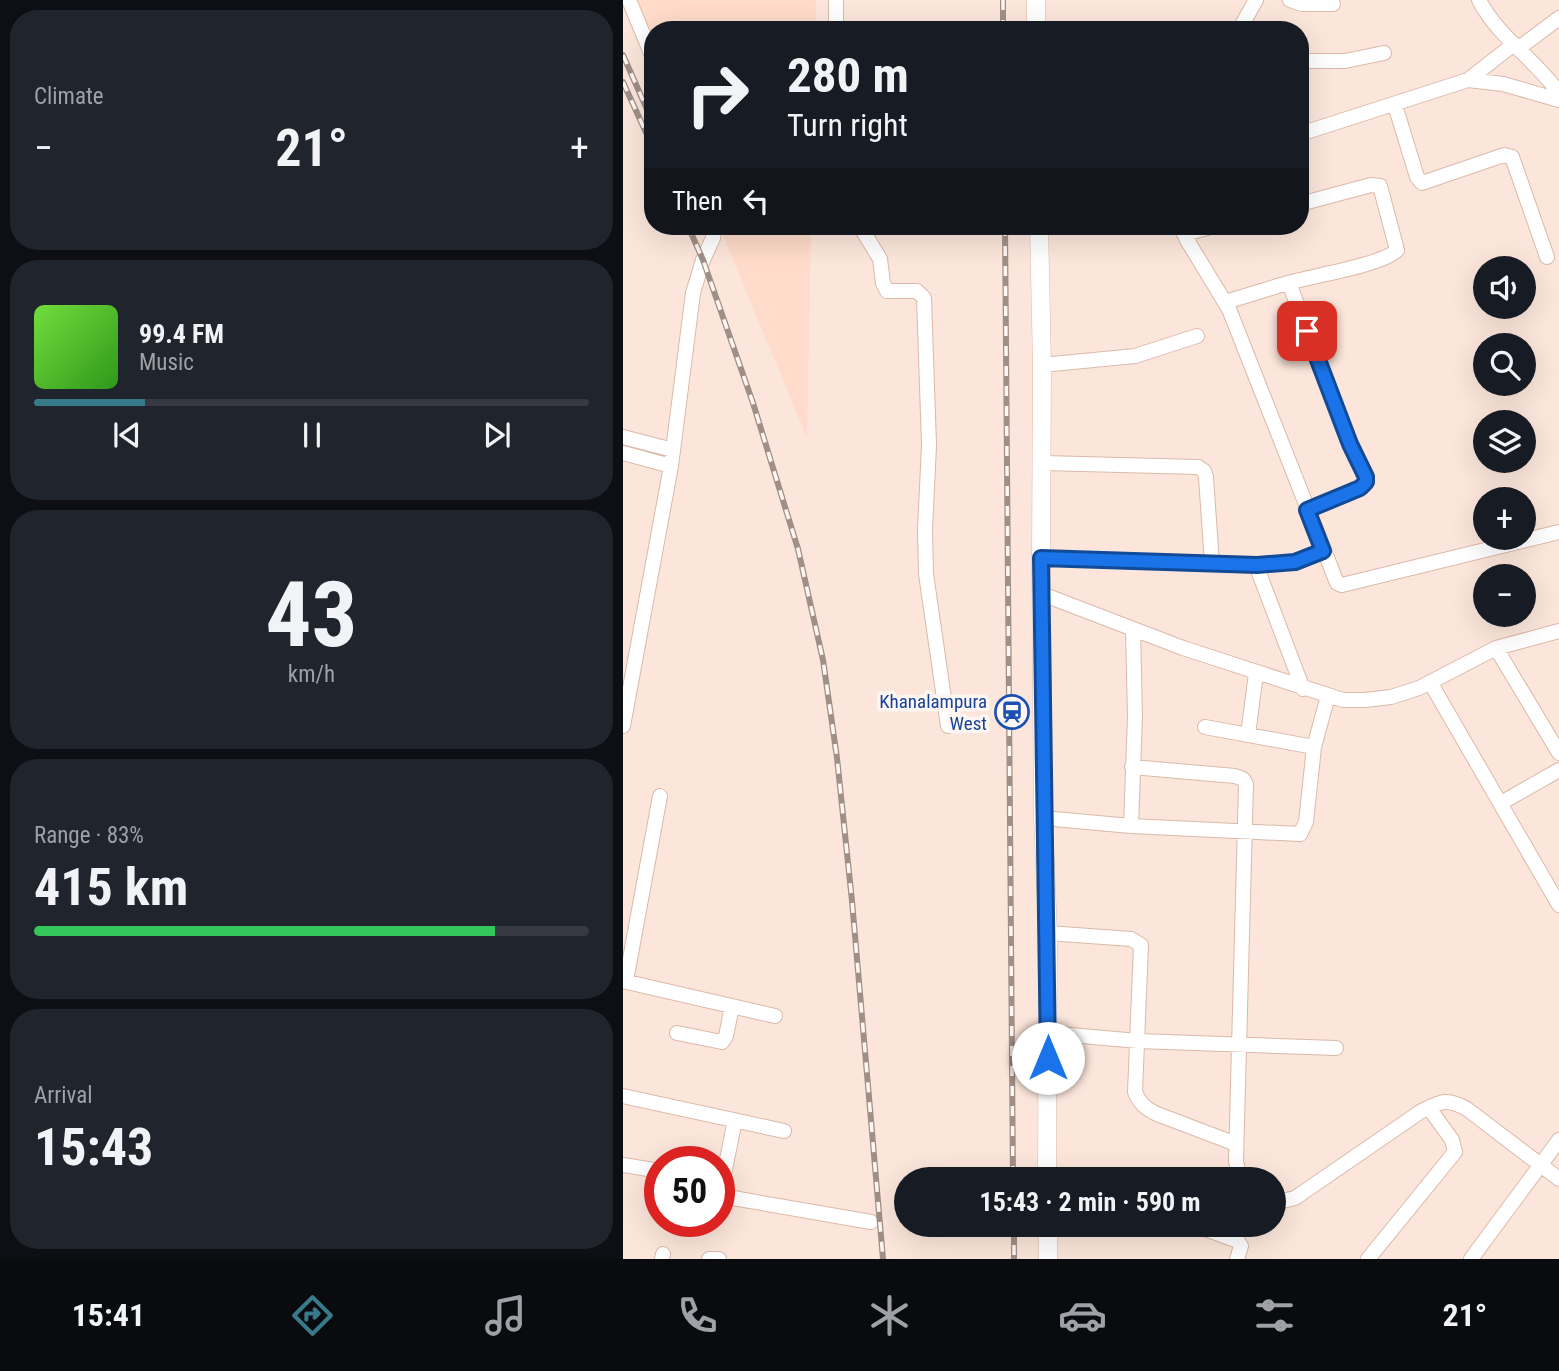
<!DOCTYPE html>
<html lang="en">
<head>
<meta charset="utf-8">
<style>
  :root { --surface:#171b24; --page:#20242c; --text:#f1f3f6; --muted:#9ea1a6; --line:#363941; --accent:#377b8a }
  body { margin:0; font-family:"Roboto Condensed",sans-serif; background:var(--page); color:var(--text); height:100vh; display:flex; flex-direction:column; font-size:26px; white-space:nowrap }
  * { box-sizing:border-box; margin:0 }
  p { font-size:23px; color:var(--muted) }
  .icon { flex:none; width:38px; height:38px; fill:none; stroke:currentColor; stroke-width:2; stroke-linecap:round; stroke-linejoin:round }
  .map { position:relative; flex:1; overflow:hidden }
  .sheet { display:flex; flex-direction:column; gap:10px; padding:10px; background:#0d0f14; width:623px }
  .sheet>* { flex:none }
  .banner { position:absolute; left:21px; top:21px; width:665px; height:214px; border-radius:28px; box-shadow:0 7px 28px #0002; background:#171b24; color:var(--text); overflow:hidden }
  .tools { position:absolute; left:850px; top:256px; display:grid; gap:14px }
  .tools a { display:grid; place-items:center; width:63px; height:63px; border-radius:50%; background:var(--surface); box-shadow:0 7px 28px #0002; font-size:35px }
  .speed { position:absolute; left:21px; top:1146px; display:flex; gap:14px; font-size:35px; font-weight:700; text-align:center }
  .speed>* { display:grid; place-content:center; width:91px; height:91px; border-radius:50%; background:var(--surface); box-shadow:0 7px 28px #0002; line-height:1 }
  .speed .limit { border:10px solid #d22; background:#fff; color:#111 }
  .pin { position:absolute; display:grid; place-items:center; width:60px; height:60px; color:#fff; margin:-30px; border-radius:14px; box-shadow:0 4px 10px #0006 }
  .me { position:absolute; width:77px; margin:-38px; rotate:0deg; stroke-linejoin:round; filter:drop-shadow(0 0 5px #0008) }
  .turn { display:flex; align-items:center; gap:24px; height:147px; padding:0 28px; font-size:32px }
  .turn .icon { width:91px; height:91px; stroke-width:2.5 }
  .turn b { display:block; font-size:49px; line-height:60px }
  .then { display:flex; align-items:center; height:66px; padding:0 28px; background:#0003; gap:14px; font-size:26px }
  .big { font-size:52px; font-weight:700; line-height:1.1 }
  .sheet .widget { flex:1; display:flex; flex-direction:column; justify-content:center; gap:10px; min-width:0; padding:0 24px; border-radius:28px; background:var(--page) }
  .sheet .dial { align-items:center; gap:0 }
  .dial b { font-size:91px; line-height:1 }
  .song { display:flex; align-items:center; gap:21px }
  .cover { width:84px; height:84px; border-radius:10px; background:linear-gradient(135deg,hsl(100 70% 55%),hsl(110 70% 35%)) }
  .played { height:7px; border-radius:4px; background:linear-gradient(90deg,var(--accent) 20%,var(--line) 20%) }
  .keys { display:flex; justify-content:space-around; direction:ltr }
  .heat { display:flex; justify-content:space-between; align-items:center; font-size:38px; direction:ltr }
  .charge { height:10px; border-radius:5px; background:linear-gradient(90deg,#34c759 83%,var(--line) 0) }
  .trip { position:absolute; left:271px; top:1167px; width:392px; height:70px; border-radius:35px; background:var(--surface); box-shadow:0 7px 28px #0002; font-weight:700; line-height:70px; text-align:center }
  .dock { display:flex; height:112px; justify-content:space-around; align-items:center; background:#090b0e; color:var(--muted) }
  .dock .icon { width:49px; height:49px }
  .dock .selected { color:var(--accent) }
  .dock b { font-size:32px; color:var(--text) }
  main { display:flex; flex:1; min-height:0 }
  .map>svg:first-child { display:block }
</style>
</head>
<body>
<main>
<section class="sheet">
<div class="widget"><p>Climate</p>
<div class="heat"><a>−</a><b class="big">21°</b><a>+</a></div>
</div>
<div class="widget">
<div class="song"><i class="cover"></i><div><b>99.4 FM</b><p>Music</p></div></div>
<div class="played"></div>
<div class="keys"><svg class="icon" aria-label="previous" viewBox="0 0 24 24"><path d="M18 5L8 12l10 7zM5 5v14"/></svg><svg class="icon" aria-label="pause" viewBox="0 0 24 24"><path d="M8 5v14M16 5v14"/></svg><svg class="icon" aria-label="next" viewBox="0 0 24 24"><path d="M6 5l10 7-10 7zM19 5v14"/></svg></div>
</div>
<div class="widget dial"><b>43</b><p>km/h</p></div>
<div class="widget"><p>Range · 83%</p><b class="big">415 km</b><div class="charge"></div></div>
<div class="widget"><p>Arrival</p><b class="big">15:43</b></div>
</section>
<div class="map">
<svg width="936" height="1259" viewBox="0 0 936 1259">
  <rect width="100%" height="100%" fill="#fce6db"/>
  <path fill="#fedbca" d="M3,0H193L192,30H30V64Z
    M96,226H188L184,438Z"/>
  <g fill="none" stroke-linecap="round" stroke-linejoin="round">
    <g stroke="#dbb9a8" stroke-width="16">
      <path id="minor" d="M6,0L30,58
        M213,0V30
        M667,0L679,4H710
        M856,0C875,37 912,59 936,93
        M616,30L633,0
        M896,48L936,18
        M677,61H722L761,53
        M845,80L891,44
        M772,105L794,177L799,183L881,155L889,157L924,257
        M677,134L845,80L880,84L936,100
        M237,226L257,259L260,283L264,291H294L301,298L306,445L302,530L303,574L325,726
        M558,226L564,240L606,309L714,583L719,585L936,532
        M561,234L592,226
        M666,283L727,444L743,477L741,486L737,488L684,510
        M602,302C623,296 644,289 665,283C688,276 760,265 774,250L757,186L748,185L677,204
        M419,365L512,356L574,336
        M0,437L50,450
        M0,453L48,466L0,726
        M420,463L575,467L581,471L583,477L589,564
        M48,466L70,293L80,260L90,238L92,226
        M418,558L633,565L672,562L700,551
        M633,565L680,689
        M419,594L560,648L720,700H742L768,697L796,688L873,648L936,631
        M873,648L936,753
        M807,682L936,905
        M582,727L691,747
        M625,735L633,673
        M509,767L612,776L620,779L623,784L613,1161L617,1180
        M878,803L936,770
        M420,818L508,826L677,834L683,822L691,747L705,696
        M508,826L512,716L510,631
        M425,933L508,939L518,945L512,1092C517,1104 522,1108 534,1114L613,1144
        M0,981L152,1016
        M3,981L37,796
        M54,1033L99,1042L103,1036L109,1006
        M425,1033L515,1041L713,1048
        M0,1096L161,1131
        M112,1120L98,1189L100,1193L110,1198L248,1222
        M0,1165L37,1171
        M651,1203L672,1198L797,1112C817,1102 823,1097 844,1109L936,1179
        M571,1225L615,1241L618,1246L614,1259
        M39,1259L40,1254
        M86,1259H96
        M745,1259L832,1152L829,1140L806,1108
        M848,1259L936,1140"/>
    </g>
    <g stroke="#dbb9a8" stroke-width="19">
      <path id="major" d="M413,0V30
        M416,226L419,365L418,558L420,818L425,933L424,1180
        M425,1225V1259"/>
    </g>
    <use href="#minor" stroke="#fff" stroke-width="14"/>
    <use href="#major" stroke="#fff" stroke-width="18"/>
    <g stroke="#a08f86" stroke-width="6">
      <path id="rail" d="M380,0V30
        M0,55L30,123
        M0,82L30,148
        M65,226L80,260L130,403L175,549L200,660L214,758L229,901L260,1259
        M382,226L390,1180
        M391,1225V1259"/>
    </g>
    <use href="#rail" stroke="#fef6f3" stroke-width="3.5" stroke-dasharray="10" stroke-linecap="butt"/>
  </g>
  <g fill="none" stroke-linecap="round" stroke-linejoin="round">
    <g stroke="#114b97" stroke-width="18">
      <path id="route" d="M425,1058L418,558L634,565L672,562L700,551L684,510L737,488L743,482V477L727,444L684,331"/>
    </g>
    <use href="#route" stroke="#1a73e8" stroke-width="12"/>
  </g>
  <defs>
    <g id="station-ring" transform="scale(1.75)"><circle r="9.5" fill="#fef6f3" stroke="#1a4fb4" stroke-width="1.5"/><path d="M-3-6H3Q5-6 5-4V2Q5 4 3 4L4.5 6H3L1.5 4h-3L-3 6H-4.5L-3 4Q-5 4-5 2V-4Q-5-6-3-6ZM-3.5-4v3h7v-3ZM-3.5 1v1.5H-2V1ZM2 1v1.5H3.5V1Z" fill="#1a4fb4"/></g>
  </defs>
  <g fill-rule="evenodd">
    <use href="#station-ring" x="389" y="712"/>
  </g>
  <g text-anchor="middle" stroke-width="7" stroke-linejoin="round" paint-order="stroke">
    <g font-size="19" fill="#164399" stroke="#fef6f3" text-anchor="end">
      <text x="364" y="708">Khanalampura<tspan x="364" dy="22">West</tspan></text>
    </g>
  </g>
</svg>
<div class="tools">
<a><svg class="icon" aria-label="sound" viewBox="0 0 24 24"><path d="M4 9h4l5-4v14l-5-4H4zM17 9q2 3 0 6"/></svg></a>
<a><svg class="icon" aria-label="search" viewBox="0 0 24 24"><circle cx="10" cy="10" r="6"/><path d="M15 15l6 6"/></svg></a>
<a><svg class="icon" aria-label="layers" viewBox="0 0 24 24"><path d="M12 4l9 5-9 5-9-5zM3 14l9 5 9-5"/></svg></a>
<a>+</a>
<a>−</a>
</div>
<div class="speed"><div class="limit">50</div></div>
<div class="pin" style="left:684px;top:331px;background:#d93025"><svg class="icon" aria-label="arrive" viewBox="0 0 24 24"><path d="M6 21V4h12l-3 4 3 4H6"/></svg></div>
<svg class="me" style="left:425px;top:1058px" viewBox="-20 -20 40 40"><circle r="19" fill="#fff"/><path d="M0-13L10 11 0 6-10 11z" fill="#1a73e8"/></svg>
<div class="trip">15:43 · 2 min · 590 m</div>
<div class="banner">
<div class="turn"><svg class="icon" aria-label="right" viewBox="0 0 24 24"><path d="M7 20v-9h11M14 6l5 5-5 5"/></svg><div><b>280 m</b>Turn right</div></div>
<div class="then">Then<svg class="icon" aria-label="left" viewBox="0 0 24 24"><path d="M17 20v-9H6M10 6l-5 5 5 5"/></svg></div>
</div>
</div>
</main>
<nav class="dock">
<b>15:41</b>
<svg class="icon selected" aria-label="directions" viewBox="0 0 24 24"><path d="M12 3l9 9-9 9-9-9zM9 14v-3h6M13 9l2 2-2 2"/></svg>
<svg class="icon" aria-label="music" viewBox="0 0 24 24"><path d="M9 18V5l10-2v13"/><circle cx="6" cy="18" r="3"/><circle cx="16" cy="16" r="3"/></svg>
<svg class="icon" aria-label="phone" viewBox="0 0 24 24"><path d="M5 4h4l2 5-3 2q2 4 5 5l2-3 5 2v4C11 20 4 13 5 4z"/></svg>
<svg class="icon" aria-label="climate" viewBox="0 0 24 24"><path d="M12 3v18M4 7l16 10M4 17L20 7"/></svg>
<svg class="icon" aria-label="car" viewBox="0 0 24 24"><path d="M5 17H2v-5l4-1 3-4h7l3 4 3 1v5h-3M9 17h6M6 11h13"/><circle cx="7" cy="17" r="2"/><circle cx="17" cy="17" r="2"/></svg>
<svg class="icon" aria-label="filters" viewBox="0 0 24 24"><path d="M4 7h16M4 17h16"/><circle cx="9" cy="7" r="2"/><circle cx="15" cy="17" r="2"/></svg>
<b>21°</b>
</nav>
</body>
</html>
